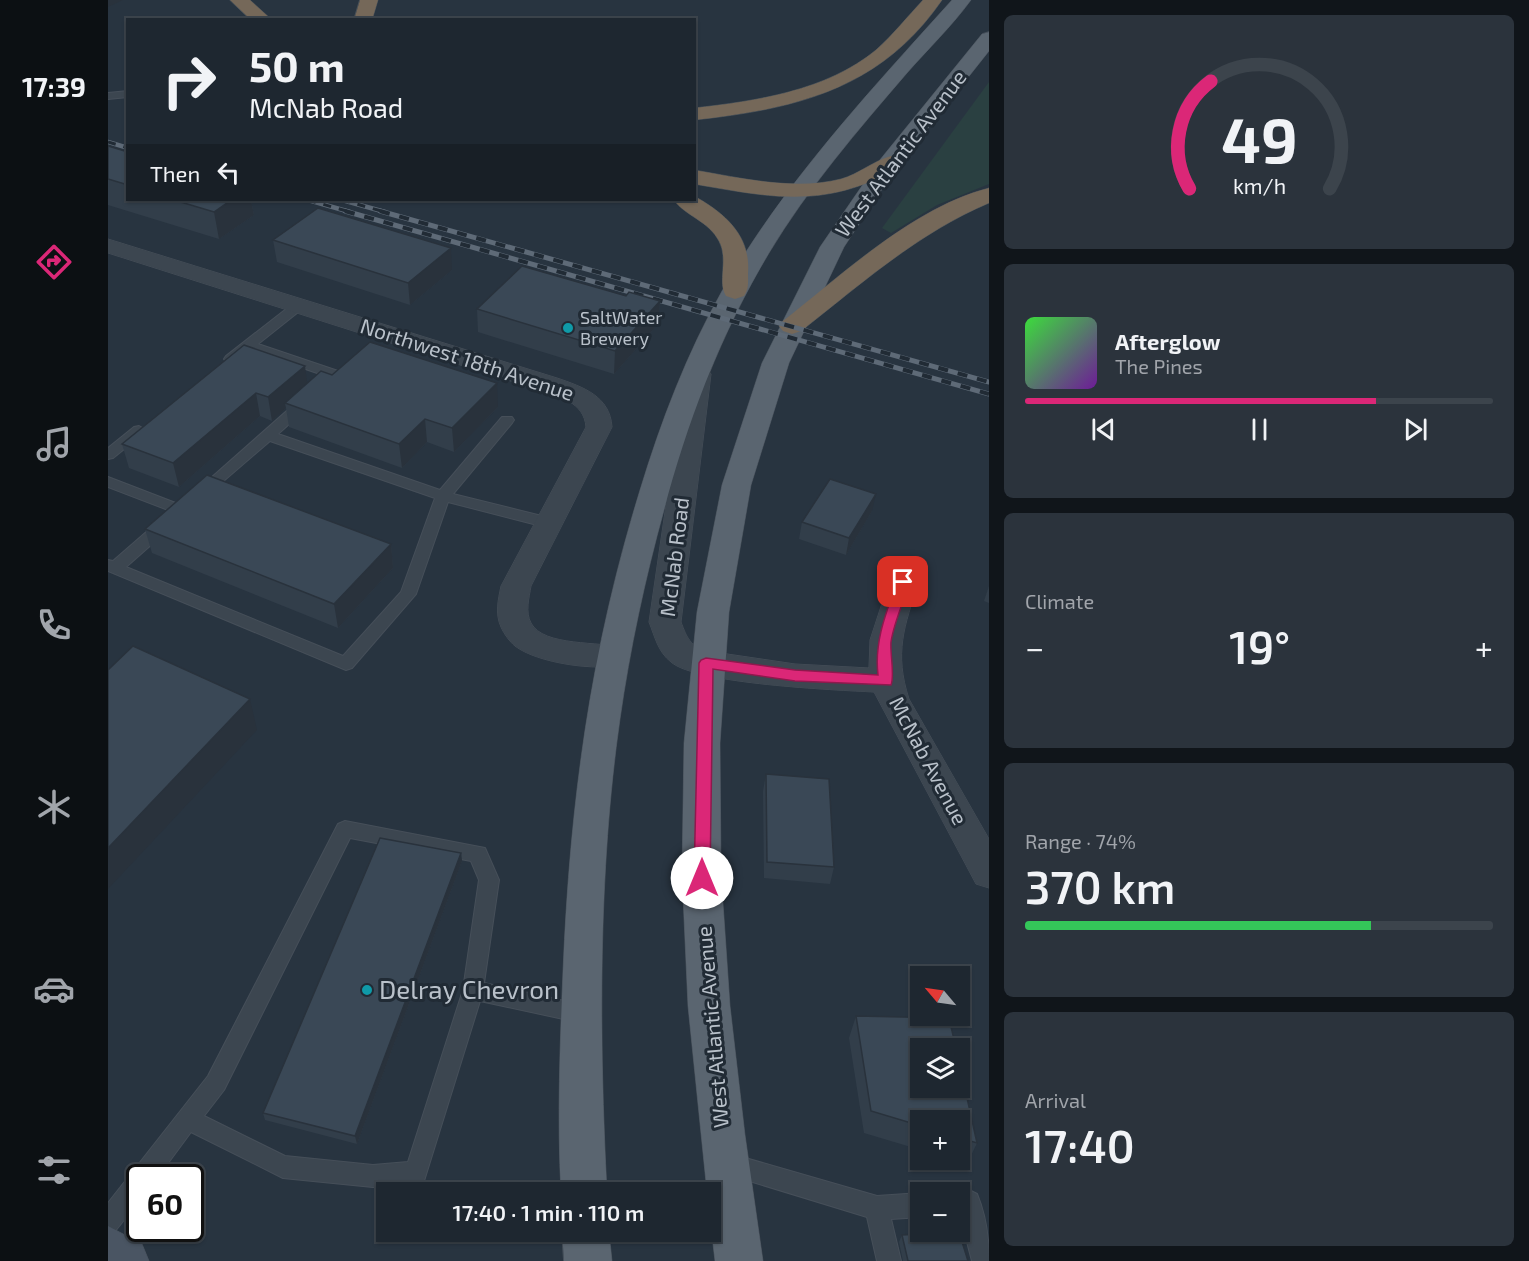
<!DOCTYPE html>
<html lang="en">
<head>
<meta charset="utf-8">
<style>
  :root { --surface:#1e2730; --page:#2b333c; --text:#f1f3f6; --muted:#a1a5ab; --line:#3c444c; --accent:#db2777 }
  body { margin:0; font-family:"Exo 2",sans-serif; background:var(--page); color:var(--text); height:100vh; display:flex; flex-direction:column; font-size:22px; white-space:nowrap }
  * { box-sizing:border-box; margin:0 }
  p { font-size:20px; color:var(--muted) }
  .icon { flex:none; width:33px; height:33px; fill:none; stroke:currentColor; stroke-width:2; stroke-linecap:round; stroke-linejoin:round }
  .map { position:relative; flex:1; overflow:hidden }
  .details { display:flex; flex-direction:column; gap:15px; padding:15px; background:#10151a; width:540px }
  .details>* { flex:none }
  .top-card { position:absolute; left:18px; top:18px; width:570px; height:183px; border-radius:0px; box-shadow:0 2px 4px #0004,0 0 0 2px var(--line); background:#1e2730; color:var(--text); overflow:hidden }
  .needle { width:39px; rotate:299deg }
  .fabs { position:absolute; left:802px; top:966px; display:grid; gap:12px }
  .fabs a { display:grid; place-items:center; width:60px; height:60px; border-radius:0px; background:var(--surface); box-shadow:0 2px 4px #0004,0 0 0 2px var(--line); font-size:30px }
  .speed { position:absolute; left:18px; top:1164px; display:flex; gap:12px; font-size:30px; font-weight:700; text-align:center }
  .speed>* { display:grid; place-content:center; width:78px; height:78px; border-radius:50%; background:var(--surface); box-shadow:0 2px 4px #0004,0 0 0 2px var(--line); line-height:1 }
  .speed .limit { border:3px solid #111; border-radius:9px; background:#fff; color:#111 }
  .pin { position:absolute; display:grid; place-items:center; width:51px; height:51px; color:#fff; margin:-26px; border-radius:12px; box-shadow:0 3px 9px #0006 }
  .me { position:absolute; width:66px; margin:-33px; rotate:0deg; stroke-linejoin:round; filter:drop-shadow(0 0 4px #0008) }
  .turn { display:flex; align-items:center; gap:21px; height:126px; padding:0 24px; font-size:27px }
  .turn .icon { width:78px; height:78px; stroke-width:2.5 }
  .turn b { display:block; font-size:42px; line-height:51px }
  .then { display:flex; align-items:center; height:57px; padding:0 24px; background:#0003; gap:12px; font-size:22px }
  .big { font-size:45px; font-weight:600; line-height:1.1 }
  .details .tile { flex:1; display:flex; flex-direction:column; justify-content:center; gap:9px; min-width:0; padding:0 21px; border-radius:9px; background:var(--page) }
  .details .dial { align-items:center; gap:0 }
  .dial svg { height:156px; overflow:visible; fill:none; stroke:var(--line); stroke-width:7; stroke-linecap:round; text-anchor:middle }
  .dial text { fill:var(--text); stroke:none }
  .song { display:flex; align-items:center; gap:18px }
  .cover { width:72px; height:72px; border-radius:9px; background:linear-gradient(135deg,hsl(120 70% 55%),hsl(280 70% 35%)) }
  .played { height:6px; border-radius:3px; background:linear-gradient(90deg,var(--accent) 75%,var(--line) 75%) }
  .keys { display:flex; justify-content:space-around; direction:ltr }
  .heat { display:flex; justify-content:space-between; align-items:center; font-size:33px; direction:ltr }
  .charge { height:9px; border-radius:4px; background:linear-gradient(90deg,#34c759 74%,var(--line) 0) }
  .trip { position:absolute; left:268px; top:1182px; width:345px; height:60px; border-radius:0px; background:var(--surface); box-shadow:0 2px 4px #0004,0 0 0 2px var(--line); font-weight:600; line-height:60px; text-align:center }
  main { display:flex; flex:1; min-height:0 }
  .tab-bar { display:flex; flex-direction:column; width:108px; justify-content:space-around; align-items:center; background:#0c1013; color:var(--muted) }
  .tab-bar .icon { width:42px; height:42px }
  .tab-bar .active { color:var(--accent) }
  .tab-bar b { font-size:27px; color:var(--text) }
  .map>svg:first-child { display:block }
</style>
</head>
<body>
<main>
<nav class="tab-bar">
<b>17:39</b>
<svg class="icon active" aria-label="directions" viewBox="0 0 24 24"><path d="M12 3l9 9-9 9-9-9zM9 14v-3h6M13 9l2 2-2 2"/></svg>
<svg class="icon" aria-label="music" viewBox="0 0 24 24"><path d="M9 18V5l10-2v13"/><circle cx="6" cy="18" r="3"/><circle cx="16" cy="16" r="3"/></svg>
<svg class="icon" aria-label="phone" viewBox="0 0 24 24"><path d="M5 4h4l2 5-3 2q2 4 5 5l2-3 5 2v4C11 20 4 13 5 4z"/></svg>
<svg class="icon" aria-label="climate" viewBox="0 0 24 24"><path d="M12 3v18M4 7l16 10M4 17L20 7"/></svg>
<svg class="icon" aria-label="car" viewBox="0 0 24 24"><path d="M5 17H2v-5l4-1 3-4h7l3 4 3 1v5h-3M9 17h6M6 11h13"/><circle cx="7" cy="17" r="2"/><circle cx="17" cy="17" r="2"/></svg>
<svg class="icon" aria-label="filters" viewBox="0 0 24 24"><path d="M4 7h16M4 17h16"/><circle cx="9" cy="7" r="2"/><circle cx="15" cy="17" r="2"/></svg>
</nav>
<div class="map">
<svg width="881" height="1261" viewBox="0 0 881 1261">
  <rect width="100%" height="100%" fill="#283440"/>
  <path fill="#2a4041" d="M881,82V184L829,205L783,233L774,228Z"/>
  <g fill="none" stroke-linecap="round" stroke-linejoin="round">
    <g stroke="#464f59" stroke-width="2">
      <path id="lane" d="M20,91V97L0,99V93Z
        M190,302L194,303L196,306L194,309L150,344L233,372L235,375C230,382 222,389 214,391L207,387L218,376L142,350L128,362H118L116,359L118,356L186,303Z
        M195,400L200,401L202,404L200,407L170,434L332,490L394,417H404L406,420L404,423L345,494L446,519L449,523L441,528L340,502L308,594L244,668L238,670L0,571V560L5,561L51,521H61L64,525L61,529L18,567L235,656L293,592L327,498L162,441L98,496L93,498L86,493L190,401Z
        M31,426L38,430L36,433L5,458L0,459V448L26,427Z
        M0,477L78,507L81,510L78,513H68L0,487Z
        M237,821L377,848L391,880L376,983L474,1005L481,1007L485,1014L481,1021L474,1023L372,1001L316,1181L308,1184L265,1187L175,1178L83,1132L49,1178H32V1200L8,1230L0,1234V1203L100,1076L230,824ZM242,838L363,861L371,880L355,990L300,1162L265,1165L177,1156L96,1116L116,1090Z
        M620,1153L769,1196L813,1193V1217L783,1219L793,1261H769L759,1217L612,1172L609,1164L612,1156Z
        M861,1190L869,1194C878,1216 881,1237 881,1261H864L852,1215V1192H849Z"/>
    </g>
    <g stroke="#464f59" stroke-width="1">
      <path id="street" d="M0,239L449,378C475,387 502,396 504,427L423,586C421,598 417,612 423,623C435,647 493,641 516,648L521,656L516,664C490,672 429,663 407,646C402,642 396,634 393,627C387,614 390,600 393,586L478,427C476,402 452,397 431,390L0,253Z
        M590,366L599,369L603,374L573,622C579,638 582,646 599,651L687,664L761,668L762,640L781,582L785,575L796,572L807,575L811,582C796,626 786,653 801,699L881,839V888L868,884L766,692C728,690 588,684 563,662C550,652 547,637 541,622L577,374L581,369Z"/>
    </g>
    <g stroke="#464f59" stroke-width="1">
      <path id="secondary" d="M0,1226L34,1244L41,1261H0Z"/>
    </g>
    <g stroke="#464f59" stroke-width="1">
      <path id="primary" d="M844,0H863C844,26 820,49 799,73C750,130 700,188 661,253C613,333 580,420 556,510C537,579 522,649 512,719C490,871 491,1039 499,1192H453C449,1119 452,1044 455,971C462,802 482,652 532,490C553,421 579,353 614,291C676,183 761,92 844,0Z
        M881,32V51L786,171L736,247L681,363L643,485L621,612L612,743L613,874L622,1006L637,1135L655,1261H607L603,1227V1192H599L580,1006L574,874L576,743L589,612L614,485L654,363L712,247L771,161L874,34Z
        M454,1232H501L504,1261H456Z"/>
    </g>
    <g stroke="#47515a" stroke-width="1">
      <path id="highway" d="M122,0H142L164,20H143Z
        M252,0H270L264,20H246Z
        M815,0H834C773,89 688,109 586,120V108C648,101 718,91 768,50C785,35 799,17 815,0Z
        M783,156L791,158L794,163L791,168C716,209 667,198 586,184V170C634,178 685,191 733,179C751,174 765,161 783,156Z
        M881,188V203C810,233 753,284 693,331L684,334L675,331L671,326L675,321C735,274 806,207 881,188Z
        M586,196C617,213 643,236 640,273C640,282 641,289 636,296L627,299L618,296C609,283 621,259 611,241C601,221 577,216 566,200H586Z"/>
    </g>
    <use href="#lane" fill="#3c4650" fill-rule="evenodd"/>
    <use href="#street" fill="#3c4650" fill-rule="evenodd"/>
    <use href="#secondary" fill="#4a5563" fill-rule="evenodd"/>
    <use href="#primary" fill="#5a6570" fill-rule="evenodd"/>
    <use href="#highway" fill="#756859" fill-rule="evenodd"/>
    <g stroke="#5e6a77" stroke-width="4.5">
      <path id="rail-far1" d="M0,142L20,148
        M200,200L242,212
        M234,200L277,212"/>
    </g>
    <g stroke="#5e6a77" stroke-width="5">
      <path id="rail" d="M237,211L881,394
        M272,211L881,382"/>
    </g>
    <use href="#rail-far1" stroke="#212b35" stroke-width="3" stroke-dasharray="8" stroke-linecap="butt"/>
    <use href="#rail" stroke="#212b35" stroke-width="4" stroke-dasharray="10" stroke-linecap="butt"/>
  </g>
  <path fill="#323e4a" d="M0,146L20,152V200H143L146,215L111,239L0,205Z
    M165,240L344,270L302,305L169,262Z
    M518,296L552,301L550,324L506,374L370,332L369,309Z
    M136,345L199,384L224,375L390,407L346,452L319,442L294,468L181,427L178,408L164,421L152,416L71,487L21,468L14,444Z
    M764,511L738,555L691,539L694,522Z
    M37,529L283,544L285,568L230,628L44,553Z
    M881,586V603L876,601Z
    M658,774L726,867L722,884L656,878L655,791Z
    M353,853L354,861L249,1144L157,1120L155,1113Z
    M748,1016L841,1018L848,1048H813V1088H852V1066L869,1143L859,1164L844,1160H852V1120H813V1150L756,1133L741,1038Z
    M794,1235L860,1261H795L791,1242Z"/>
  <path fill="#29323c" d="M0,0H15L0,7Z
    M123,200H143L146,215L111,239L106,212Z
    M343,248L344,270L302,305L300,283Z
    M552,301L550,324L506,374L507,351Z
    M197,366L200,389L177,403L178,408L164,421L160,397Z
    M389,383L390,407L346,452L344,428Z
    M148,393L152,416L71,487L65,463Z
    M317,419L319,442L294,468L291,444Z
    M768,494L764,511L738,555L741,538Z
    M283,544L285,568L230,628L226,604Z
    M142,699L149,730L0,889V848Z
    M353,853L354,861L249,1144L247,1136Z"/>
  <path fill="#3a4856" stroke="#29323c" stroke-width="1.5" d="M0,146L20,152V185L0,179Z
    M66,200H123L106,212Z
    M210,208L343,248L300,283L165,240Z
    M414,266L518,296L521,292L552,301L507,351L369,309Z
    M262,342L389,383L344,428L317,419L291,444L177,403L213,371L224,375Z
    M136,345L197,366L160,397L148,393L65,463L14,444Z
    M99,475L283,544L226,604L37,529Z
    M722,479L768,494L741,538L694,522Z
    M25,646L142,699L0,848V670Z
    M658,774L721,779L726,867L659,862Z
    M272,838L353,853L247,1136L155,1113Z
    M748,1016L841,1018L848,1048H813V1088H852V1066L869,1143L852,1138V1120H813V1126L763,1111Z
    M842,1232H851L860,1261H800L794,1235Z"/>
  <path fill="#db2777" stroke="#8e194d" stroke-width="1.5" d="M795,578L802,582C796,601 786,622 783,642C782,654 787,676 783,685L687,681L605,669L602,878L600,882L594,884L588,882L586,878L591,663L593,660L598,658L687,670L770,675C766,642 778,613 789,582Z"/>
  <g fill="#0f9aa8" stroke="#212b35" stroke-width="2">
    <circle cx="460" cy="328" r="6"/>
    <circle cx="259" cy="990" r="6"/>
  </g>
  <g text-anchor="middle" stroke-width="6" stroke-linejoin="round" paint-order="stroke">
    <g font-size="18" fill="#b9c1ca" stroke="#212b35" text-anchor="start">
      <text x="472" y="324">SaltWater<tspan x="472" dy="21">Brewery</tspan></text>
    </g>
    <g font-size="21" fill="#b9c1ca" stroke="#212b35">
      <text transform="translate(793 154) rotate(-53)" y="7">West Atlantic Avenue</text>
      <text transform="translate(359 360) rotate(18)" y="7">Northwest 18th Avenue</text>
      <text transform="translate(567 557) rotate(-83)" y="7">McNab Road</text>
      <text transform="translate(820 761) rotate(62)" y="7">McNab Avenue</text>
      <text transform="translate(605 1027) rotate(-95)" y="7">West Atlantic Avenue</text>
    </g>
    <g font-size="26" fill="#b9c1ca" stroke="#212b35" text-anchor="start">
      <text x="271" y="999">Delray Chevron</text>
    </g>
  </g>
</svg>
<div class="fabs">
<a><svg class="needle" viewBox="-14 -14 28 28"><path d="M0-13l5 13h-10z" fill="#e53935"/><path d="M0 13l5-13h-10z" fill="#a1a5ab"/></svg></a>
<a><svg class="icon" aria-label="layers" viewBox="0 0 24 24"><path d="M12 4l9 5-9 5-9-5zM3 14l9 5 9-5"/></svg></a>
<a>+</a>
<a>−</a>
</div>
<div class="speed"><div class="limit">60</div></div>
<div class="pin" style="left:795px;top:582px;background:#d93025"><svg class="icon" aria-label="arrive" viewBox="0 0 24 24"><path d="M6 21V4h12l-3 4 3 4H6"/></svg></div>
<svg class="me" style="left:594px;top:878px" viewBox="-20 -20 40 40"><circle r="19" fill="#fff"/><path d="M0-13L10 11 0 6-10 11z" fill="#db2777"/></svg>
<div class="trip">17:40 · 1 min · 110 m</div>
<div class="top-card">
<div class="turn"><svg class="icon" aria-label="right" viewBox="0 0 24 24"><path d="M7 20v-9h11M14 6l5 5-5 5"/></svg><div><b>50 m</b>McNab Road</div></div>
<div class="then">Then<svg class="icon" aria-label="left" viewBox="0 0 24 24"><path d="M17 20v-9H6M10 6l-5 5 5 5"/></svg></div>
</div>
</div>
<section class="details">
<div class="tile dial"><svg viewBox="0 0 100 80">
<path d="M14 69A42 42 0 1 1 86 69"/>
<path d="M14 69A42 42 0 0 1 25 14" stroke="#db2777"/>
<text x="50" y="56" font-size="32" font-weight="700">49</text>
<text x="50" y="72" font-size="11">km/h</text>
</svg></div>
<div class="tile">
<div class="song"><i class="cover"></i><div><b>Afterglow</b><p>The Pines</p></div></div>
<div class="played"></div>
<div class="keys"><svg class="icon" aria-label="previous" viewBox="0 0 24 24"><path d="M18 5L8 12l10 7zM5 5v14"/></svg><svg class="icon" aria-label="pause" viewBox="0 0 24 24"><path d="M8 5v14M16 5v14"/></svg><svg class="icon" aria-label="next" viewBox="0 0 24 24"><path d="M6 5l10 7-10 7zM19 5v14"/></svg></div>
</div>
<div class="tile"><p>Climate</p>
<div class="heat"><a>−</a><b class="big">19°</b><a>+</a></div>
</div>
<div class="tile"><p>Range · 74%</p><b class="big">370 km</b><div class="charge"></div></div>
<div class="tile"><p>Arrival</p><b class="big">17:40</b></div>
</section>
</main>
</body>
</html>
